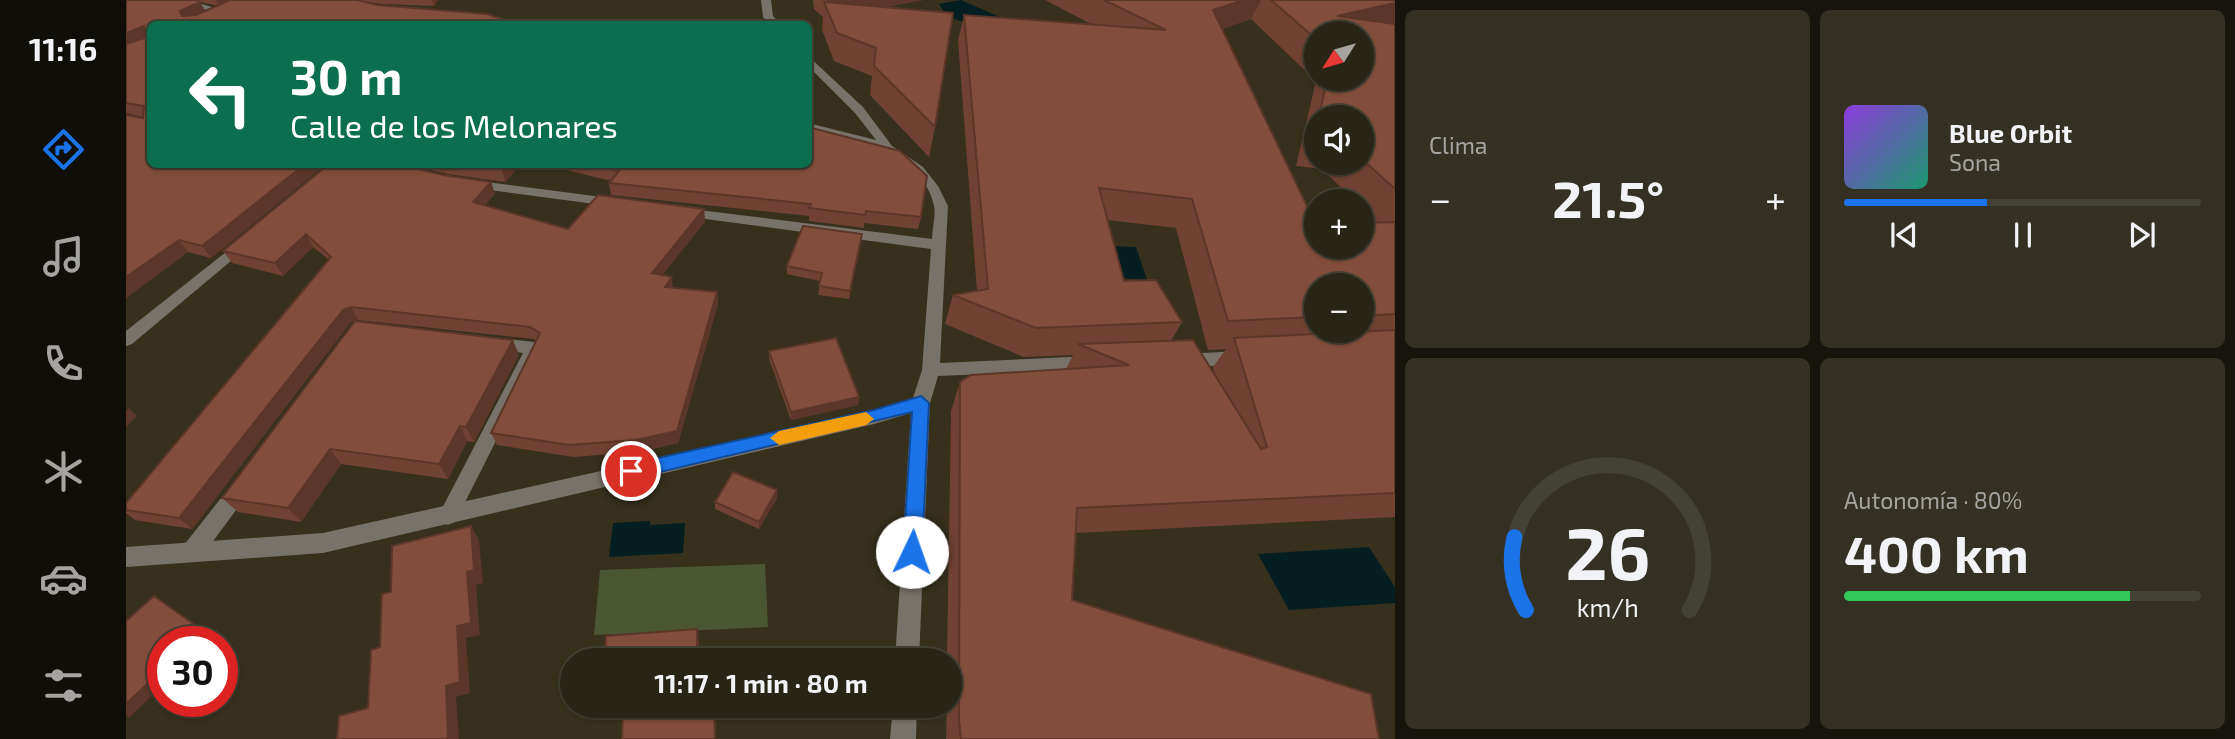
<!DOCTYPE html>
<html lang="es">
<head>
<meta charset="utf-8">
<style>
  :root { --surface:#282416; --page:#343023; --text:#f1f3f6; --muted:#a5a4a1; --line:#444135; --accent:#1a73e8 }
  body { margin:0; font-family:"Exo 2",sans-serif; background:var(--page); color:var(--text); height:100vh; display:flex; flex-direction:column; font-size:26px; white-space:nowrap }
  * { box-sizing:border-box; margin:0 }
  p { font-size:23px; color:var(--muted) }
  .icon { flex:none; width:38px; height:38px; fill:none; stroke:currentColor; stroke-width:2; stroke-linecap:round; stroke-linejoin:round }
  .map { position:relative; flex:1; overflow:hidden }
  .panel { display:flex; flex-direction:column; gap:10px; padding:10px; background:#16140c; width:840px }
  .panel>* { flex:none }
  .banner { position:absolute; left:21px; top:21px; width:665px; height:147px; border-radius:10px; box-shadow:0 2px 5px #0004,0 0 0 2px var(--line); background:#0b6e4f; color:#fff; overflow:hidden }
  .needle { width:46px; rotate:233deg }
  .fabs { position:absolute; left:1178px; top:21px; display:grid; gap:14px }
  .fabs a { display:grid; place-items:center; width:70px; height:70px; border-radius:50%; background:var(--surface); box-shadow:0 2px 5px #0004,0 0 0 2px var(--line); font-size:35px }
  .speed { position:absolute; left:21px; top:626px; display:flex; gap:14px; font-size:35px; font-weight:700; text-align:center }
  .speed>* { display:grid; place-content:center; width:91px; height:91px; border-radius:50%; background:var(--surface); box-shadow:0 2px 5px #0004,0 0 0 2px var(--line); line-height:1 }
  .speed .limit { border:10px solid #d22; background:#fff; color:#111 }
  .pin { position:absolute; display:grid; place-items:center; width:60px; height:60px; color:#fff; margin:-30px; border:4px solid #fff; border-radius:50%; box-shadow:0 2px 7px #0007 }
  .me { position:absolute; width:77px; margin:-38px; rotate:3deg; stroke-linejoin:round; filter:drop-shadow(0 0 5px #0008) }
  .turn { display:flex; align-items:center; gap:24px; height:147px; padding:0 28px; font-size:32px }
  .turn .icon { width:91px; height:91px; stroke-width:2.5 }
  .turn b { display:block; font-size:49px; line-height:60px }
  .big { font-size:52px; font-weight:700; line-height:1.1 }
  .panel .widget { flex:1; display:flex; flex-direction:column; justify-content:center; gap:10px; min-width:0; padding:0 24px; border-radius:10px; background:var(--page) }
  .panel .dial { align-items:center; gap:0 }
  .dial svg { height:182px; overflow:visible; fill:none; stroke:var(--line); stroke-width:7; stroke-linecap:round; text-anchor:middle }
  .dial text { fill:var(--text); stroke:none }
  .song { display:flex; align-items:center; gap:21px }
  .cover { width:84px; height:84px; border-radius:10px; background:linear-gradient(135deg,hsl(270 70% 55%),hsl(160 70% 35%)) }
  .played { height:7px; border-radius:4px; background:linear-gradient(90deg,var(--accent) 40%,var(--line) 40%) }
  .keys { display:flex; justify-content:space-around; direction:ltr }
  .heat { display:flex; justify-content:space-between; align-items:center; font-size:38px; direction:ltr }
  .charge { height:10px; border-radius:5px; background:linear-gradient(90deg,#34c759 80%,var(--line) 0) }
  .panel .tiles { flex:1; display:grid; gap:10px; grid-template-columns:repeat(2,1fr) }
  .trip { position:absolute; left:434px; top:648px; width:402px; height:70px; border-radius:35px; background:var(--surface); box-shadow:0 2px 5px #0004,0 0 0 2px var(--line); font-weight:700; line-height:70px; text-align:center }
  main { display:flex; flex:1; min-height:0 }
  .tab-bar { display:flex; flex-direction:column; width:126px; justify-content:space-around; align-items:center; background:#100e09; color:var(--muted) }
  .tab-bar .icon { width:49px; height:49px }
  .tab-bar .on { color:var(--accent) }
  .tab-bar b { font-size:32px; color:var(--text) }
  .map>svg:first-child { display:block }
</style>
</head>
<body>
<main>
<nav class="tab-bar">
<b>11:16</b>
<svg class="icon on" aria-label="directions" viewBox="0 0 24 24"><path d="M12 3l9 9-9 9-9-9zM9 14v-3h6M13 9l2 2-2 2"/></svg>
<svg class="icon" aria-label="music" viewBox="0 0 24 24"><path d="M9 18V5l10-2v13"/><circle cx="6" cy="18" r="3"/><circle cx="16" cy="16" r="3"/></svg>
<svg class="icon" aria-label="phone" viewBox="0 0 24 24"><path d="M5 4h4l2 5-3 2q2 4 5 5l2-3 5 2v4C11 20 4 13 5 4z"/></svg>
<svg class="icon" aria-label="climate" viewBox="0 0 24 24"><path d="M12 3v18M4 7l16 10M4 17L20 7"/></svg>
<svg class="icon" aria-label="car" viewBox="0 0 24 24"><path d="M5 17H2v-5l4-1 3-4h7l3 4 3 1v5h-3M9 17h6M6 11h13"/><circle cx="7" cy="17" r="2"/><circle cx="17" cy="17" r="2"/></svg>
<svg class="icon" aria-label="filters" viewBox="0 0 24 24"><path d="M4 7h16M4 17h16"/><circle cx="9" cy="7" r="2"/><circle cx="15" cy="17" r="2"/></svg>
</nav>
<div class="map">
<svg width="1269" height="739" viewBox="0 0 1269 739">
  <rect width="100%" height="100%" fill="#36301d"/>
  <path fill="#4a5732" d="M639,564L642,627L468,635L474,570Z"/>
  <path fill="#051e22" d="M835,0L878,19C854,23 827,29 813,4Z
    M984,246L1010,247L1021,280L995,278Z
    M524,521V525L559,523L557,553L483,557L487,523Z
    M1243,547L1269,587V603L1163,610L1132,554Z"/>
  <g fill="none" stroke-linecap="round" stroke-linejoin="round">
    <path fill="#77726a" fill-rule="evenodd" d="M366,337L408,342L417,348L329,522L322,525L315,522L312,516L397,353L360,347L358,343L360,339Z
      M117,476L124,479L127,485L124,491L74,559L66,562L58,559L55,552L58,545L110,479Z"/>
    <path fill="#77726a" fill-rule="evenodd" d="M47,0H63L102,12L97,15Z
      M635,0H645L647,16L654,24H644L637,17Z
      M682,56L737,107L766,146L797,167L812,186L822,206L814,363L965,356L974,363L965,370L812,376L804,403L793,660H769L785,413L748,424L197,553L0,567V547L197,533L748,410L787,398L796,370L805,249L557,216L550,212L557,208L806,239C806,229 810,216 808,206C799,155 724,140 682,131V123L750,140L729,113L682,66Z
      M345,180L491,199L498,203L491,207L340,187V181Z
      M119,237L126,242L124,245L6,344L0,346V331Z
      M1115,351L1124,357C1117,367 1054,370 1047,360L1056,354Z
      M767,705H791L790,739H764Z"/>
  </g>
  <path fill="#714233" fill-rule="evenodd" d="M0,0H312L308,6L256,4L241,2L24,164H200L85,258L62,252L0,298V115L17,118V117L0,113ZM74,2L88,5H92L79,11Z
    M687,0H797L760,7L809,127L803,157L744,95L746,76L708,61L696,30L697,17L688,9Z
    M919,0H1269V517L950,533L946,600L1253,739H820L821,705H824V660H821L825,411L834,382L940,369L947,355L898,357L819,324L827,295L851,291L832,41L838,15L967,25ZM1125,19L1190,81L1170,166L1196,169L1229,201H1236V208L1250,222L1189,225L1096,29ZM1190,33L1236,79H1190ZM1190,117H1236V163H1190ZM981,220L1050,228L1082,350L1100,349L1087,367L1089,376L1045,341L1056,322L998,281ZM1190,285H1236V331H1190Z
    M277,164H395L379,182L322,174Z
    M417,164H682L795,217L792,229L738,223V228L683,221V216L485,195L483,183L485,181Z
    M317,175L365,182L369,194L359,205L442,229L578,209L579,222L536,275L547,288L591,292L592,304L552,443L513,452L447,457L371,445L365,433L411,341L408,339L232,320L225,322L66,529L9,520L0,513V503L203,260L187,247L157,276L106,263L97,251Z
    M735,242L723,299L692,295L694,281L661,274V266Z
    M643,351L733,397L732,405L665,420L643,359Z
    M393,355L348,442L341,441L322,479L215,464L175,522L112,512L96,498Z
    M651,490V498L633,529L589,509V502Z
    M480,705H589L590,739H496L497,706L481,708Z"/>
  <path fill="#5c3629" d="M90,0H131L93,6Z
    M306,0H312L308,6Z
    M701,0H797L705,18L700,7Z
    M1117,0H1135L1125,19L1075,36L1087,10Z
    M74,2L80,13L61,22L56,16L54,11Z
    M1269,3V25L1211,16Z
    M18,26L24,38L0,47V33Z
    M179,164H200L85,258L76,246Z
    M380,164H395L379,182L376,169Z
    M365,182L369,194L351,214L347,202Z
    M578,209L579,222L528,285L526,273Z
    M180,234L187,247L157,276L149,263Z
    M53,240L62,252L0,298V277Z
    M546,277L547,290L539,287Z
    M591,292L592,304L552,443L513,452L510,440Z
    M225,307L232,320L225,322L66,529L53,518L217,310Z
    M387,340L393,355L348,442L340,427Z
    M733,397L732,405L665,420V412Z
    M3,408L11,416L0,427V411Z
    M334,426L341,441L322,479L313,464Z
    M204,449L215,464L175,522L162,508Z
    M651,490V498L633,529V522Z
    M345,526L353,540L357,583L350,585L354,635L340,638L344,693L330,697L333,739H322L320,686L341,572Z
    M37,603L86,636L80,642H64Z
    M571,629L573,641V660H571Z
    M37,669V685L3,718L0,716V704Z
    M588,705H589L590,739H589Z"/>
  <path fill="#834d3b" stroke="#5c3629" stroke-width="2" d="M0,0H69L74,2L54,11L56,16L70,15L104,0H231L251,5L361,14L390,24H24V164H179L76,246L53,240L0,277V115L17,118L18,106L0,103V44L18,38V26L0,33Z
    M978,0H1117L1087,10L1190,225V247H1236V223L1269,222V314L1236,316V285H1190V317L1102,321L1066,199L973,188L998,281L1030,280L1056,322L910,328L827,295L862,289L838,15L1040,30Z
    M1145,0H1269V3L1211,16L1269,24V189L1236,159V117H1193L1201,79H1236V33H1190V39Z
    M698,2L827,13L809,127L748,66L750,48L711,33Z
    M682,127L774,151L801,176L795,217L740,211L739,215L683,208L685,204L483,183L493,171L466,164H682Z
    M203,164H272L317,175L365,182L347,202L442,229L472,195L578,209L526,273L546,277L539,287L591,292L551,431L510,440L443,445L365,433L414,333L404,327L225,307L217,310L53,518L0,510V503L205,257L180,234L149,263L97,251Z
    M336,164H380L376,169Z
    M677,226L736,234L724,291L693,286L696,273L661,266Z
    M229,321L387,340L340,427L334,426L313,464L204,449L162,508L96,498Z
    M1269,330V493L951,508L946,600L1245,694L1253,739H835L833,720L834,382L845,375L1003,365L952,344L1067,340L1135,449L1141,447L1108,338Z
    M710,338L733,397L665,412L643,351Z
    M607,472L651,490L633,522L589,502Z
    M345,526L348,570L341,572L345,623L331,626L334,682L320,686L322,739H211L213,716L242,708L245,650L254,647L256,594L265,592L266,546Z
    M28,596L76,630L64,642H37V669L0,704V621Z
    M571,629V660H479L480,636Z
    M497,705H588L589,739H496Z"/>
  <path fill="#1a73e8" stroke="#114b97" stroke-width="2" d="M795,396L803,403L796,552L793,558L786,561L780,558L777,552L786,412L505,479L496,471L505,464L748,410Z"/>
  <path fill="#f59e0b" d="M740,412L748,419L740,425L653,445L644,438L653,431Z"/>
</svg>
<div class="fabs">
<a><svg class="needle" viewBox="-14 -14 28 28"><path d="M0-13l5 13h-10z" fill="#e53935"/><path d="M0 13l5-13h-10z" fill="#a5a4a1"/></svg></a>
<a><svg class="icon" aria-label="sound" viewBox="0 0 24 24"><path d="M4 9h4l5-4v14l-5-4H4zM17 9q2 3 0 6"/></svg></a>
<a>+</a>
<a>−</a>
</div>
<div class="speed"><div class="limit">30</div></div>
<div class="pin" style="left:505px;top:471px;background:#d93025"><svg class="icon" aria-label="arrive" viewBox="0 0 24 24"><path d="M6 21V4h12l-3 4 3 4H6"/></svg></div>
<svg class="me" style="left:786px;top:552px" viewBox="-20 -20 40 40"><circle r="19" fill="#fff"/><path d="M0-13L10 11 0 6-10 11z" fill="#1a73e8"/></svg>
<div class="trip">11:17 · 1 min · 80 m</div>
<div class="banner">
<div class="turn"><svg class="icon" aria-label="left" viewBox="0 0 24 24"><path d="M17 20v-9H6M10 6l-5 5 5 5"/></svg><div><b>30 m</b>Calle de los Melonares</div></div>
</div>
</div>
<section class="panel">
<div class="tiles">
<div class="widget"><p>Clima</p>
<div class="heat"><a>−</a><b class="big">21.5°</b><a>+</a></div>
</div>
<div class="widget">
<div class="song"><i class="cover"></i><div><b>Blue Orbit</b><p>Sona</p></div></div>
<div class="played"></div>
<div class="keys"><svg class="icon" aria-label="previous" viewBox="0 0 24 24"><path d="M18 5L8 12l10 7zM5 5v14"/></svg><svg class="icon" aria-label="pause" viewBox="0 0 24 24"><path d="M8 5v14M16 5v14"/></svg><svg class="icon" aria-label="next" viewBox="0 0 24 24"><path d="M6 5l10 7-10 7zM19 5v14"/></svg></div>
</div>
<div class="widget dial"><svg viewBox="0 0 100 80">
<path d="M14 69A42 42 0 1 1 86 69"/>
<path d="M14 69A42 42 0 0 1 9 37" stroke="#1a73e8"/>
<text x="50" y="56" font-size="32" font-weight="700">26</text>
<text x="50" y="72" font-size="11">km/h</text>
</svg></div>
<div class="widget"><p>Autonomía · 80%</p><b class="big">400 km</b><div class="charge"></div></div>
</div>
</section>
</main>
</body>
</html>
